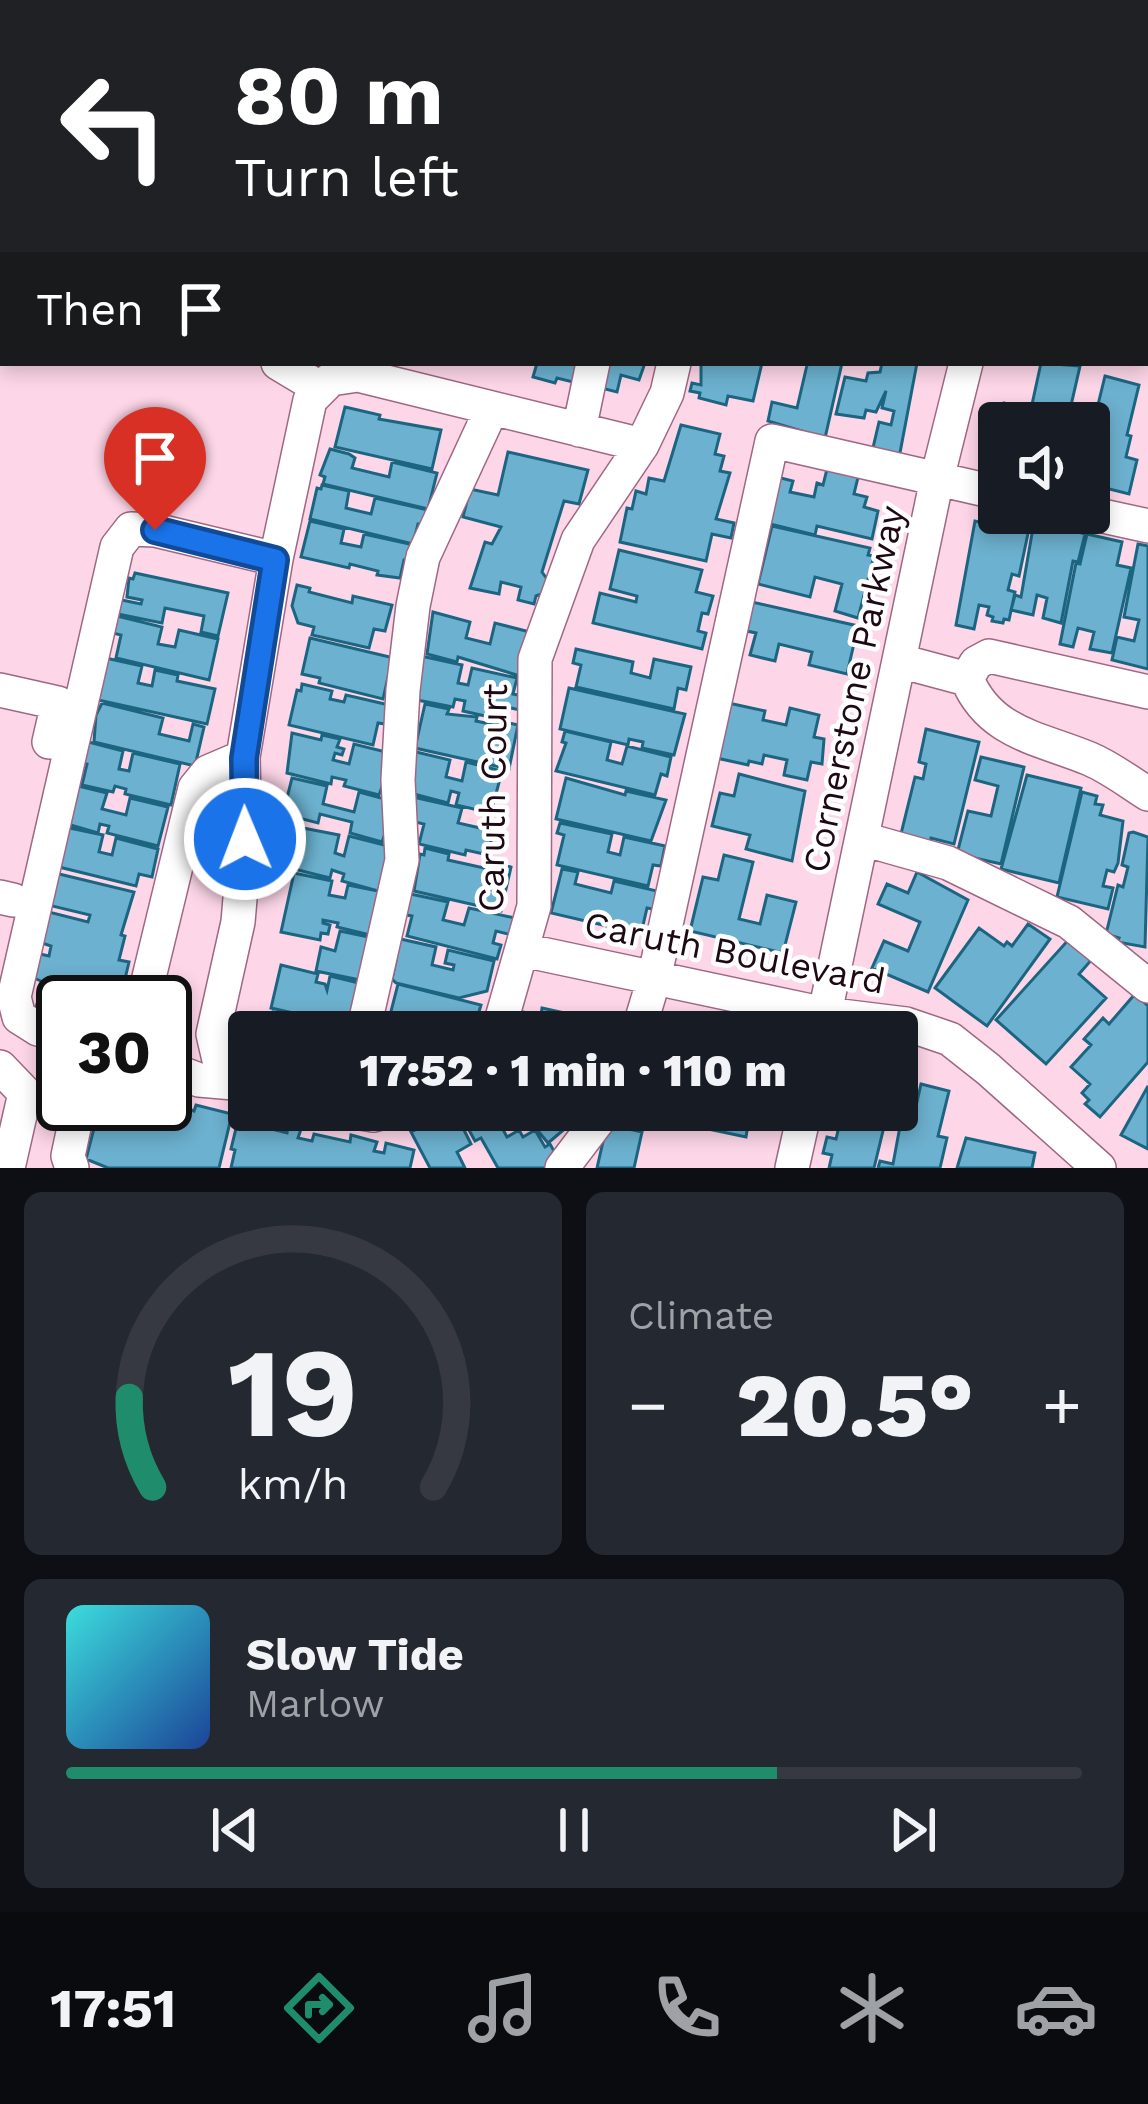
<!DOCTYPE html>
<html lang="en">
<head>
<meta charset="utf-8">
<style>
  :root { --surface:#171b24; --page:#242831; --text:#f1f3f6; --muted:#9ea1a6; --line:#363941; --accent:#1f8d6c }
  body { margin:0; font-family:"Work Sans",sans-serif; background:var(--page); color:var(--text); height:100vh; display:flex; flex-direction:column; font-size:45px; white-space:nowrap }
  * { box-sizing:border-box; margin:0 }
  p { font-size:39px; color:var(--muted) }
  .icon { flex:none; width:66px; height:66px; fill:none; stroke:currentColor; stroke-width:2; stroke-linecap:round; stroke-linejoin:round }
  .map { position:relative; height:1168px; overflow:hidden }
  .panel { display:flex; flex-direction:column; gap:24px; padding:24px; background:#0d0f14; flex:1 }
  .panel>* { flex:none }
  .guide { position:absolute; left:0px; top:0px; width:1149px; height:366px; box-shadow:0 6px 18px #0003; background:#202124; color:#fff; overflow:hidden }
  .tools { position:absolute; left:978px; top:402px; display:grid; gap:24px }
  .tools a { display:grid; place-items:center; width:132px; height:132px; border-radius:12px; background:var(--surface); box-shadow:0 6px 18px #0003; font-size:60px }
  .speed { position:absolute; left:36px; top:975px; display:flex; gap:24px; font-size:60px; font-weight:700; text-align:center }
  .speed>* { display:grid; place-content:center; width:156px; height:156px; border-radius:50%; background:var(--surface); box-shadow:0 6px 18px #0003; line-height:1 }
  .speed .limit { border:6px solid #111; border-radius:18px; background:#fff; color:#111 }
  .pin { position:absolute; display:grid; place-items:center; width:102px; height:102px; color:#fff; margin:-123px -51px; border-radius:50% 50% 50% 0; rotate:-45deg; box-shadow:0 0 12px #0007 }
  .pin .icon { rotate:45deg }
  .me { position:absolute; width:132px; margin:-66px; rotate:359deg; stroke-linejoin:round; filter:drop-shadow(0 0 9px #0008) }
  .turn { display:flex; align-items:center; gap:42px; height:252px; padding:0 36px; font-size:54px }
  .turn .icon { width:156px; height:156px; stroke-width:2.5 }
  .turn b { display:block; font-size:84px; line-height:102px }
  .then { display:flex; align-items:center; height:114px; padding:0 36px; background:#0003; gap:24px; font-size:45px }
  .big { font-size:90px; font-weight:800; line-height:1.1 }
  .panel .widget { flex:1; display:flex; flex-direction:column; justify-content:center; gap:18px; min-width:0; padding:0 42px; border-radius:18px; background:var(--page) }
  .panel .dial { align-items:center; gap:0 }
  .dial svg { height:312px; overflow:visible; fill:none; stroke:var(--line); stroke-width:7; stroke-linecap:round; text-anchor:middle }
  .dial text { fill:var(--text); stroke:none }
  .song { display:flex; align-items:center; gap:36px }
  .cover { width:144px; height:144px; border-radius:18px; background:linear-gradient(135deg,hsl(180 70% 55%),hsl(220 70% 35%)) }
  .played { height:12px; border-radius:6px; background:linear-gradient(90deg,var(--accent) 70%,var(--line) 70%) }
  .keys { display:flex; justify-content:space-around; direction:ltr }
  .heat { display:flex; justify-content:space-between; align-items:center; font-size:66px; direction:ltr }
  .panel .tiles { flex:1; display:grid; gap:24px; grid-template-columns:1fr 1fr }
  .widget:last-child { grid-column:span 2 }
  .trip { position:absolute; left:228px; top:1011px; width:690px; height:120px; border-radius:12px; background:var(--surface); box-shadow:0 6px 18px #0003; font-weight:800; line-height:120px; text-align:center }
  .tab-bar { display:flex; height:192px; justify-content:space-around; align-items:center; background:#090b0e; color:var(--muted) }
  .tab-bar .icon { width:84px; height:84px }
  .tab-bar .active { color:var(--accent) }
  .tab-bar b { font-size:54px; color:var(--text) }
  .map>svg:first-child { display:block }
</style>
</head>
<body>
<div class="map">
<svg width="1148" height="1168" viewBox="0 0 1148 1168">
  <rect width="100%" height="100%" fill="#fdd6e8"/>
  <path fill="#6cb1cf" stroke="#1c6581" stroke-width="3" d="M537,363H578L573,382L557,378L555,383L533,377Z
    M603,363H645L639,380L621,375L617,392L597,387Z
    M701,363H762L753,401L728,396L726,405L699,398L700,393L690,391L692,383L701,385Z
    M798,363H842L825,438L768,421L772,402L797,408L807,365Z
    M882,363H917L899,458L872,452L879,422L891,425L894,411L882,408L886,391L876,412L866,410L864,418L836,414L845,377L866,381L868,373L880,372Z
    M1041,363L1080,366L1067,423H999L1004,403L1031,409Z
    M1105,376L1139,385L1127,435L1131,436L1126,457L1137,460L1129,494L1093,485L1095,476L1089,475L1093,438L1089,437V423H1073L1076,412L1095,417Z
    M345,407L380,415L379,419L441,430L432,469L335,447Z
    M681,425L720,434L715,454L724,456L720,471L730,473L716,519L734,523L731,538L712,534L706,561L620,542L627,508L632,509L636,491L646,494L649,478L664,481Z
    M330,449L349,454L355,458L352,468L389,477L392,462L437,473L428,509L323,484L325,477L320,475Z
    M508,452L588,470L579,504L564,501L542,572L547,579L544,593L536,596L534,604L518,600L521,587L501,582L499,594L470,588L485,542L492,544L501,527L463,517L470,489L498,495Z
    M829,461L860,469L854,494L867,497L864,507L878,511L872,539L817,526L815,535L770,524L769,475L793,481L790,492L814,497L817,483L823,485Z
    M322,485L349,491L346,508L371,514L375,498L428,510L424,525L418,524L413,544L310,519L317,488L321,489Z
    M1003,518L1030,524L1019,576L1012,574L1008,590L1015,592L1009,620L1004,619L1003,623L992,621L993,617L987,615L989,607L979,605L974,629L956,625L975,521L1001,527Z
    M1048,518L1070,523L1069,529L1085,534L1078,562L1073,561L1061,623L1043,618L1047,598L1037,595L1033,615L1011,610L1015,595L1021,597L1034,522L1046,525Z
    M310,521L344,529L341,543L361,547L364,534L414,545L410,561L404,560L400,578L377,575L378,571L350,564L349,568L301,557Z
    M772,526L870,548L868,555L874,556L858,618L835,611L842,584L815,577L810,597L758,584Z
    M1087,534L1122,542L1117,565L1131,568L1112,653L1090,649L1094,632L1078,628L1073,647L1060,644L1076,563L1080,564Z
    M1138,544L1148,546V669L1112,660L1117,637L1134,641L1139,620L1124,617Z
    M619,550L702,570L696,592L713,596L708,614L702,613L698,631L706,633L702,649L593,623L600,593L636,602L637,596L610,589Z
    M135,573L228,593L218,636L201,632L204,616L165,608L162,623L108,612L112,598L141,604L142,600L127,597L129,578L133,579Z
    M297,585L310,588L309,592L352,603L353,596L392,605L385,631L374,629L369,648L312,635L314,627L298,623L292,606Z
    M739,599L858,626L847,674L809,665L812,652L779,644L775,661L750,655L756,633L732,628Z
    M433,612L470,622L466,638L490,644L495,623L534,633L520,676L458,657L457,662L427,654Z
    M113,615L162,627L158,644L175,647L179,630L218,639L209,680L116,658L121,635L109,632Z
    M310,638L398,659L388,677L383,699L319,683L320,678L302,674Z
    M576,649L633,662L631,673L650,678L654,659L691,667L686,690L678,688L674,709L576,687L581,665L573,663Z
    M421,656L462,665L458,683L468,685L472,668L517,678L513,694L523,696L520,710L497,705L494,718L463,711L465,701L455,699L453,707L417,700Z
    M101,657L142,666L138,683L152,686L155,670L178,675L177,681L215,689L207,724L98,700Z
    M302,684L332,691L330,699L344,702L346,695L389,705L385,724L378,723L373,745L289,725L297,690L301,691Z
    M569,688L685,714L674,755L642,748L643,742L629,739L628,745L560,729Z
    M724,702L765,711L763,720L786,725L790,708L819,715L814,737L824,739L822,764L811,762L807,780L784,775L787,760L764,755L762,764L749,761L748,765L712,757Z
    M102,703L163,718L159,734L189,741L193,724L204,727L195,766L94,742L96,715Z
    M425,704L449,709L447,714L477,717L476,721L490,724L491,719L518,725L509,769L415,748Z
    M926,729L979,742L954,844L931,838L929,845L900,838L915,777L923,779L926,764L919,762Z
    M565,731L611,742L607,760L622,764L627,746L671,757L667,776L661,774L655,795L556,771L566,743L562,742Z
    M292,733L321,740L322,735L340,739L337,747L344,749L342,755L335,753L333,760L349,764L354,744L394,754L379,795L344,786L346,780L332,777L331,784L287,773Z
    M81,740L123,751L119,769L129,771L133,753L180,764L171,805L125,794L126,789L115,786L113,792L82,785L87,764L76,761Z
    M412,751L450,760L446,777L462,781L466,762L502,771L491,813L456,805L459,793L451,791L448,803L410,793Z
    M981,757L1024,767L1001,864L957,854L968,811L991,816L998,786L975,780Z
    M739,774L805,791L792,861L746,849L750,835L712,826L720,793L734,796Z
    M1027,775L1081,788L1059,883L1001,869Z
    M292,778L327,786L323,804L354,812L359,792L396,802L382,842L350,833L352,822L320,814L318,823L283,814Z
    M566,778L625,795L626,791L666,800L651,841L556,819Z
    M66,783L107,793L102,809L126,815L130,798L168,807L158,846L107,833L109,826L100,824L98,833L67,824Z
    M1082,792L1097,796L1095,804L1103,805L1100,815L1123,821L1118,863L1114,872L1107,870L1103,886L1113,888L1108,909L1057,897Z
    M404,795L462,808L458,823L493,831L488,855L466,850L465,855L419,844L424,824L403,819Z
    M560,823L612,834L608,852L620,855L624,837L665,846L661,866L653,865L648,886L557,865L564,835L557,833Z
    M60,826L103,835L99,852L112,855L116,838L158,849L152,877L139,874L136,886L59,867Z
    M303,828L339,835L335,853L344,856L349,836L396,848L378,891L342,881L344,874L332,870L330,878L294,869L292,855L296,857Z
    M1133,832L1148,837L1145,947L1117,942L1119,938L1106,934L1118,885L1123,887L1128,867L1122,865L1129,833Z
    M425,848L449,854L448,860L493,870L494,863L511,867L501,911L414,891L420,854L424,855Z
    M724,855L753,862L739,919L760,924L767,895L796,902L783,953L690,931L703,877L718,880Z
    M562,869L578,872L575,884L611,893L614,881L657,891L653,909L647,908L641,934L551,913Z
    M917,872L968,900L928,992L872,968L884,941L908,951L920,922L878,904L887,884L908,893Z
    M55,873L134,892L121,935L125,936L119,960L129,962L120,1000L103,996L101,1002H63L60,1014L36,1008L43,982L34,978L40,954L49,956L51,946L42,943L49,912L88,922L90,915L48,905Z
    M294,873L332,881L329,895L345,898L348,885L388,893L370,935L337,927L338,923L323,920V923L330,925L328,934L321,933L320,940L281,932Z
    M406,893L448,902L443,920L464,925L469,908L515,918L512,935L496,931L493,943L501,945L497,959L407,936L412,916L401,914Z
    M1028,924L1050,939L987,1026L935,988L979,928L1004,946L1007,942L1012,946Z
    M340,931L378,939L360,980L316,971L321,947L335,951Z
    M1071,937L1094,957L1079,974L1106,998L1046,1064L996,1020Z
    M396,938L436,947L432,965L453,970L454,965L445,963L448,950L494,961L487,991L459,998L396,983L392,979L396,961L391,960Z
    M281,965L318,974L316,982L325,984L327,990L330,976L367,985L351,1026L271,1008Z
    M398,984L481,1005L473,1032H407L387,1027Z
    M1135,994L1148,1006V1062L1100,1117L1085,1104L1089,1100L1082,1093L1090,1084L1071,1067L1091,1045L1084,1039L1103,1018L1109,1024Z
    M542,1008L623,1026L621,1032H518L523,1012L541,1016Z
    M273,1012L298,1018L295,1029L308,1032H268Z
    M921,1084L949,1091L938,1136L947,1138L940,1168H878L880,1161L893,1164L901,1121L895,1120L897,1113L902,1114L905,1099L917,1102Z
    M1148,1086V1149L1121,1135Z
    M165,1100L194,1111L196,1105L232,1114L219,1168H108L86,1159L97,1117L86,1115L88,1104L160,1106Z
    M454,1110L471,1144L457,1152L465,1168H430L411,1132Z
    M458,1110H507L511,1118L500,1124L507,1137L519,1130L523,1137L535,1130L545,1147L550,1144L559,1160L550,1168H498L481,1138L475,1141Z
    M529,1110H587L548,1143L529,1120L533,1116Z
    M703,1110H763L760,1121L749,1119L746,1137L699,1127Z
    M843,1110H888L874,1168H829L832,1155L823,1153L827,1137L836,1139Z
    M260,1111L278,1116L275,1130L287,1133L288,1126L301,1129L298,1138L312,1141L314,1134L350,1142L351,1135L377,1142L374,1151L384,1153L386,1143L414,1150L410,1168H231L235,1150L231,1149L239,1116L258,1120Z
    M607,1124L642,1132L634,1168H597Z
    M966,1138L1035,1153L1032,1168H957Z"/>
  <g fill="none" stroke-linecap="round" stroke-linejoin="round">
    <g stroke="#9f6784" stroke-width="36">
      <path id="minor" d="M691,0L704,3
        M756,3L757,0
        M0,36L3,37
        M0,87L3,88
        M1146,104H1148
        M1146,320L1148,321
        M278,363L318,387
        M579,430L593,363
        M1089,513L1148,526
        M900,661L967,679C990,734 1040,738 1090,759C1111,768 1129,782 1148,794
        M967,679L976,663L989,656L1148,692
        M0,690L58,703L49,742
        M863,839L948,863L1069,922L1148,986
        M0,897L13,900
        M523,950L825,1014L906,1024L950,1039L988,1069L1099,1168
        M143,1002L195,788L208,772L243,757
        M363,1032L402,860L398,780L403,690L413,606L423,557L492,408
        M498,1032L534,906L535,659L578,540L642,445L667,393L674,363
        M638,1032L654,979L772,441L999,493
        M821,1032L937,479L966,363
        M63,1036L38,1029L19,1017L14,997L117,547L131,529L155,530L276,559
        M0,1067L25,1093L8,1168
        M165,1067L199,1080L234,1083
        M249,1087L234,1083L219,1060L213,1034L238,922L245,840L243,757L276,559L310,400L331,379L358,375L642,445
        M343,1110L373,1115L392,1110
        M72,1168L68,1156L79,1104
        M562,1168L606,1110
        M792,1168L805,1110"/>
    </g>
    <use href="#minor" stroke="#fff" stroke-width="33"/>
  </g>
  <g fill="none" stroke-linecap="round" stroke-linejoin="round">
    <g stroke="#114b97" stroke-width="30">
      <path id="route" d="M155,530L275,560L244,758L245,839"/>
    </g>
    <use href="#route" stroke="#1a73e8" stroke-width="21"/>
  </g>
  <g text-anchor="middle" stroke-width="9" stroke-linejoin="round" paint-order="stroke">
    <g font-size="36" fill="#1d0814" stroke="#fff">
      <text transform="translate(853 689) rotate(-78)" y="13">Cornerstone Parkway</text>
      <text transform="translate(492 798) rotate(-89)" y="13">Caruth Court</text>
      <text transform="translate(735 952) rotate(11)" y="13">Caruth Boulevard</text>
    </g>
  </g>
</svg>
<div class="tools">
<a><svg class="icon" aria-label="sound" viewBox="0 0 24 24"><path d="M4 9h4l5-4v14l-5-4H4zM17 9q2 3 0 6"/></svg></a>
</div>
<div class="speed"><div class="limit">30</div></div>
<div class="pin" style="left:155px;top:530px;background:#d93025"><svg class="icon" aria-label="arrive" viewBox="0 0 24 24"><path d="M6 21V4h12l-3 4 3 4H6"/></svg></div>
<svg class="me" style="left:245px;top:839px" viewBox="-20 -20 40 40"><circle r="17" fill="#1a73e8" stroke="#fff" stroke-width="3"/><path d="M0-11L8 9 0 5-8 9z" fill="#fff"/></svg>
<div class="trip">17:52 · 1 min · 110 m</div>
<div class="guide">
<div class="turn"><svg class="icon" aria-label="left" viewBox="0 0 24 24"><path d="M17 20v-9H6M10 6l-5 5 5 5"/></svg><div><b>80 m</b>Turn left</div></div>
<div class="then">Then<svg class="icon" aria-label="arrive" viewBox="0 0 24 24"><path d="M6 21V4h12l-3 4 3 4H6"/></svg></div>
</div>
</div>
<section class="panel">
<div class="tiles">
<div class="widget dial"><svg viewBox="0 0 100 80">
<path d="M14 69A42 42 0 1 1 86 69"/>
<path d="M14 69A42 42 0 0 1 8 46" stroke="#1f8d6c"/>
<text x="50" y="56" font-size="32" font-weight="700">19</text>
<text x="50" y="72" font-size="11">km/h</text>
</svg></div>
<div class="widget"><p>Climate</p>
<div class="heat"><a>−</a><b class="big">20.5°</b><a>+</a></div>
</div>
<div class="widget">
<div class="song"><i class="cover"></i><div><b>Slow Tide</b><p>Marlow</p></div></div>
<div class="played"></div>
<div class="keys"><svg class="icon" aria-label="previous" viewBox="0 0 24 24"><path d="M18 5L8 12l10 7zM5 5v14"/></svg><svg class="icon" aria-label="pause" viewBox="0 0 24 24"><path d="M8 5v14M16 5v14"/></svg><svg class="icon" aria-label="next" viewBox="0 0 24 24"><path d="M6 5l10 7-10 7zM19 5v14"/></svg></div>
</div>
</div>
</section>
<nav class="tab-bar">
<b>17:51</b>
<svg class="icon active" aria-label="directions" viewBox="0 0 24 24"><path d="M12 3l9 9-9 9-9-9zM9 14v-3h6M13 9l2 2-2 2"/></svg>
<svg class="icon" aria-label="music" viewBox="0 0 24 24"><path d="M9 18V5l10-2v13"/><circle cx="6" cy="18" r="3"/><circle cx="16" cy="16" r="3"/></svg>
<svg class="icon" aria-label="phone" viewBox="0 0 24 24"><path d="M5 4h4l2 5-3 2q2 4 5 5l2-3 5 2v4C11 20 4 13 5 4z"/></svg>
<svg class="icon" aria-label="climate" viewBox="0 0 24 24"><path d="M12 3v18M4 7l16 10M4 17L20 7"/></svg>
<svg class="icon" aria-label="car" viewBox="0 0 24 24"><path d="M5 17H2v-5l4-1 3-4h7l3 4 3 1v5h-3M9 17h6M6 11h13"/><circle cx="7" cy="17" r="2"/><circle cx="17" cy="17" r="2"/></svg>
</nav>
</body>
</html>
